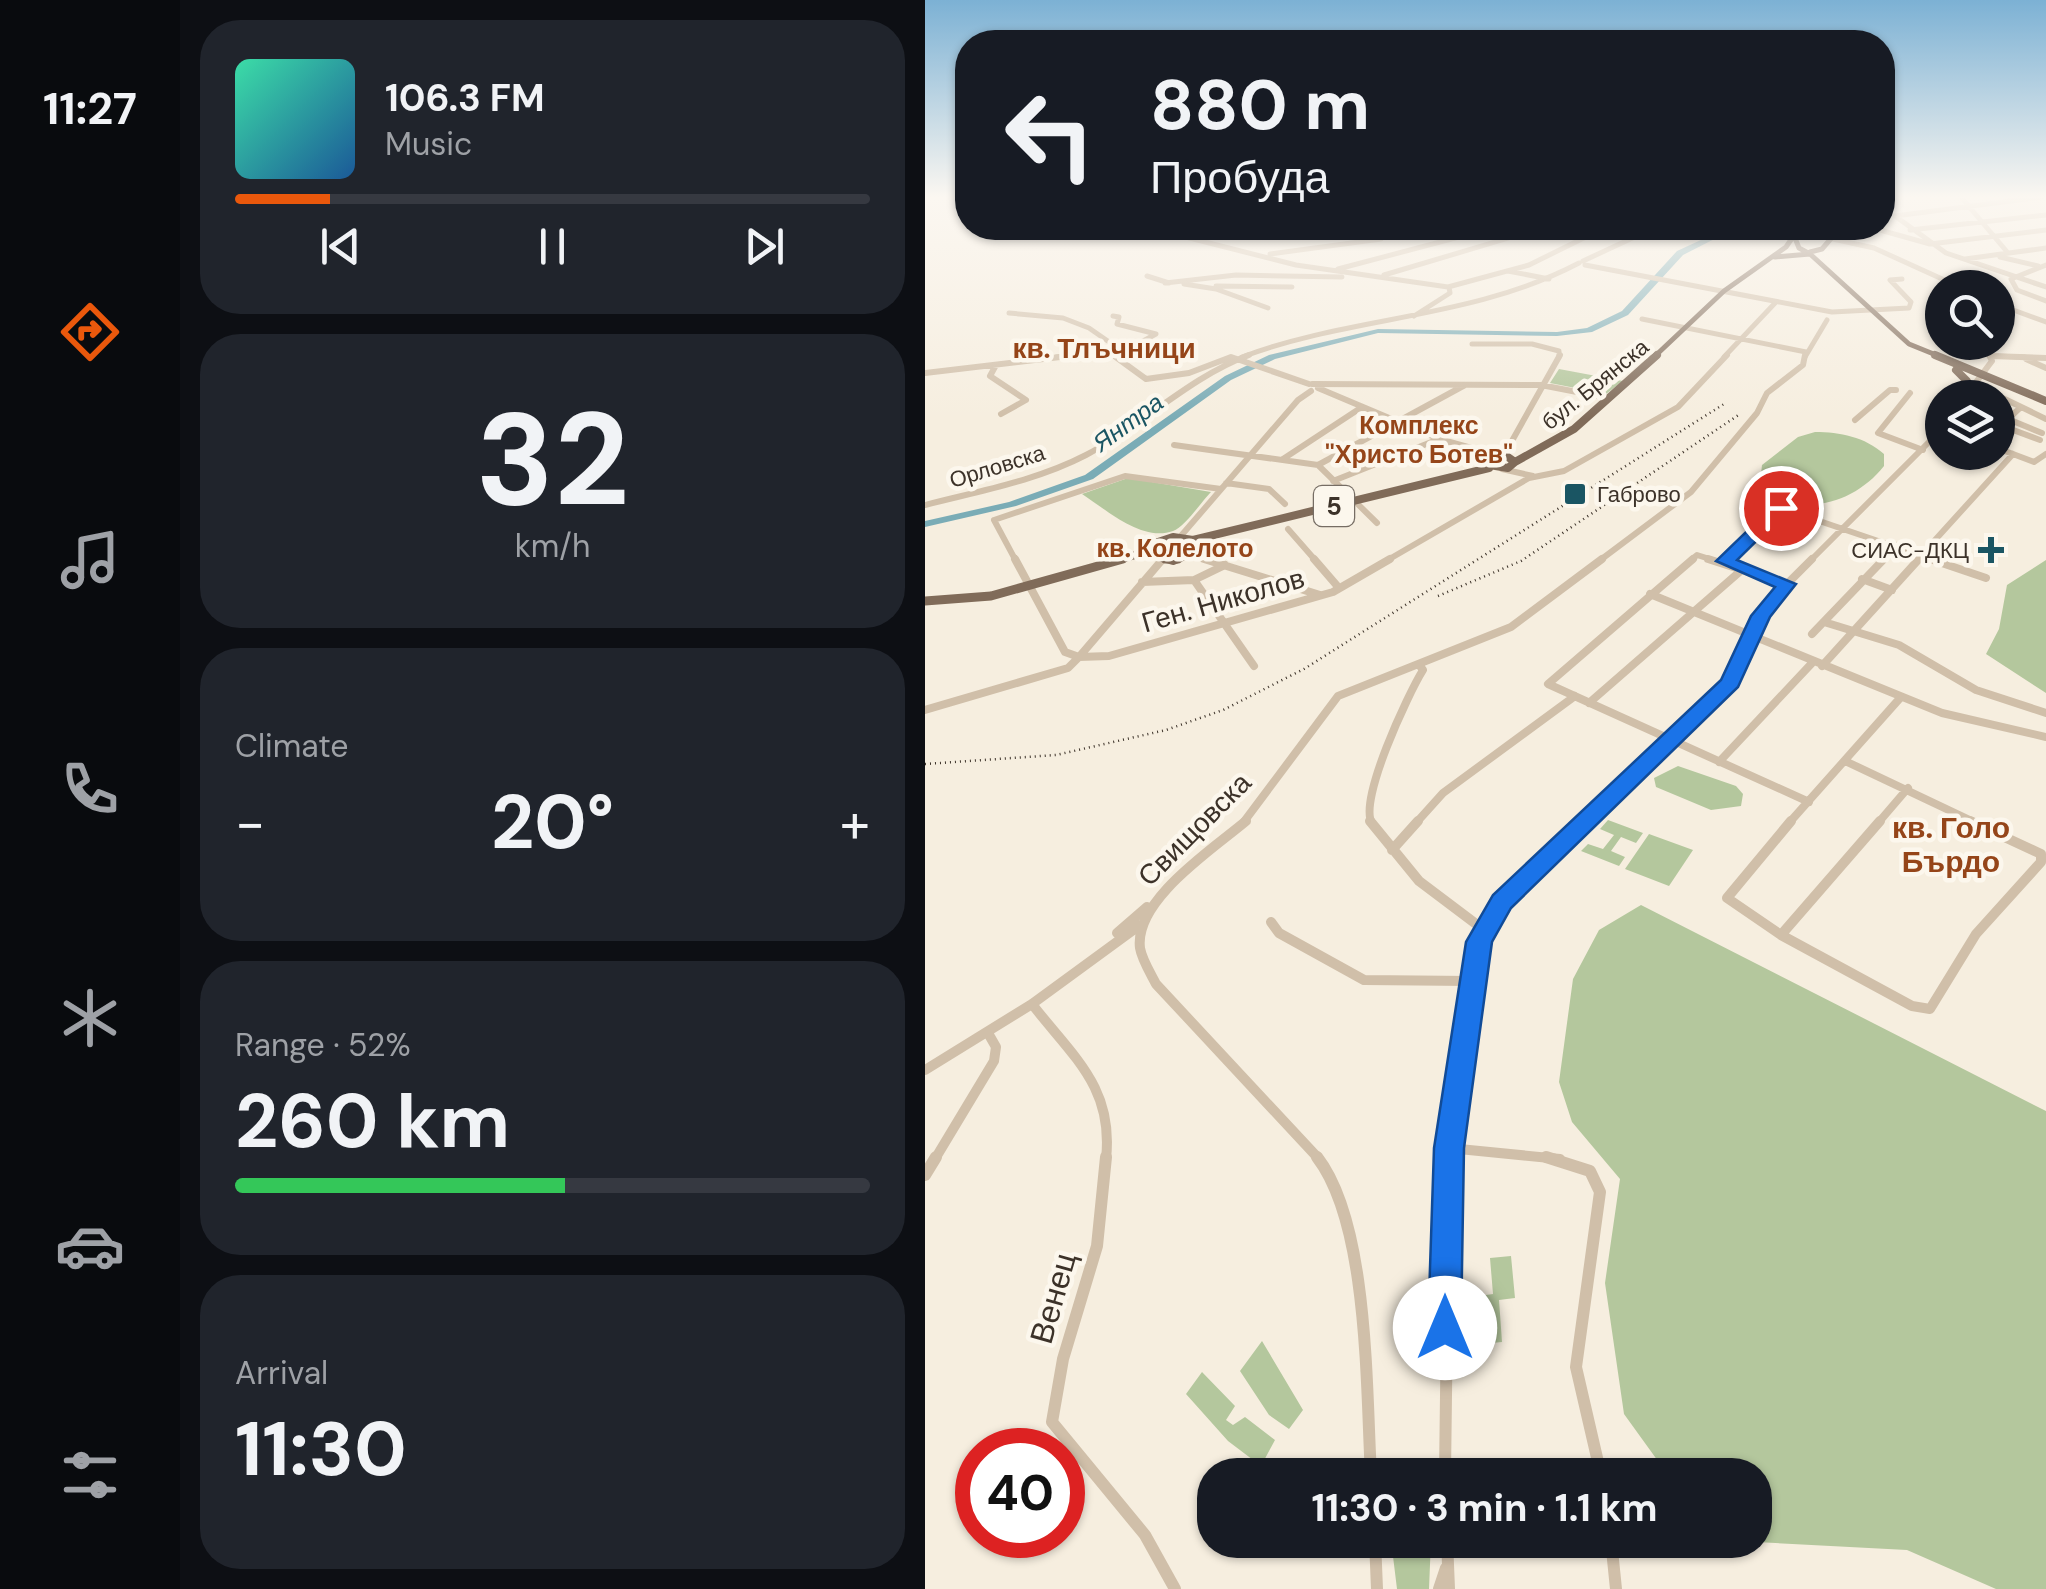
<!DOCTYPE html>
<html lang="en">
<head>
<meta charset="utf-8">
<style>
  :root { --surface:#171b24; --page:#20242c; --text:#f1f3f6; --muted:#9ea1a6; --line:#363941; --accent:#ea580c }
  body { margin:0; font-family:"DM Sans",sans-serif; background:var(--page); color:var(--text); height:100vh; display:flex; flex-direction:column; font-size:38px; white-space:nowrap }
  * { box-sizing:border-box; margin:0 }
  p { font-size:32px; color:var(--muted) }
  .icon { flex:none; width:55px; height:55px; fill:none; stroke:currentColor; stroke-width:2; stroke-linecap:round; stroke-linejoin:round }
  .map { position:relative; flex:1; overflow:hidden }
  .panel { display:flex; flex-direction:column; gap:20px; padding:20px; background:#0d0f14; width:745px }
  .panel>* { flex:none }
  .top-card { position:absolute; left:30px; top:30px; width:940px; height:210px; border-radius:40px; box-shadow:0 2px 8px #0004; background:#171b24; color:var(--text); overflow:hidden }
  .fabs { position:absolute; left:1000px; top:270px; display:grid; gap:20px }
  .fabs a { display:grid; place-items:center; width:90px; height:90px; border-radius:50%; background:var(--surface); box-shadow:0 2px 8px #0004; font-size:50px }
  .speed { position:absolute; left:30px; top:1428px; display:flex; gap:20px; font-size:50px; font-weight:700; text-align:center }
  .speed>* { display:grid; place-content:center; width:130px; height:130px; border-radius:50%; background:var(--surface); box-shadow:0 2px 8px #0004; line-height:1 }
  .speed .limit { border:15px solid #d22; background:#fff; color:#111 }
  .pin { position:absolute; display:grid; place-items:center; width:85px; height:85px; color:#fff; margin:-42px; border:5px solid #fff; border-radius:50%; box-shadow:0 2px 10px #0007 }
  .me { position:absolute; width:110px; margin:-55px; rotate:0deg; stroke-linejoin:round; filter:drop-shadow(0 0 8px #0008) }
  .turn { display:flex; align-items:center; gap:35px; height:210px; padding:0 30px; font-size:45px }
  .turn .icon { width:130px; height:130px; stroke-width:2.5 }
  .turn b { display:block; font-size:70px; line-height:85px }
  .big { font-size:75px; font-weight:700; line-height:1.1 }
  .panel .widget { flex:1; display:flex; flex-direction:column; justify-content:center; gap:15px; min-width:0; padding:0 35px; border-radius:40px; background:var(--page) }
  .panel .dial { align-items:center; gap:0 }
  .dial b { font-size:130px; line-height:1 }
  .song { display:flex; align-items:center; gap:30px }
  .cover { width:120px; height:120px; border-radius:15px; background:linear-gradient(135deg,hsl(160 70% 55%),hsl(210 70% 35%)) }
  .played { height:10px; border-radius:5px; background:linear-gradient(90deg,var(--accent) 15%,var(--line) 15%) }
  .keys { display:flex; justify-content:space-around; direction:ltr }
  .heat { display:flex; justify-content:space-between; align-items:center; font-size:55px; direction:ltr }
  .charge { height:15px; border-radius:8px; background:linear-gradient(90deg,#34c759 52%,var(--line) 0) }
  .trip { position:absolute; left:272px; top:1458px; width:575px; height:100px; border-radius:40px; background:var(--surface); box-shadow:0 2px 8px #0004; font-weight:700; line-height:100px; text-align:center }
  main { display:flex; flex:1; min-height:0 }
  .tabs { display:flex; flex-direction:column; width:180px; justify-content:space-around; align-items:center; background:#090b0e; color:var(--muted) }
  .tabs .icon { width:70px; height:70px }
  .tabs .active { color:var(--accent) }
  .tabs b { font-size:45px; color:var(--text) }
  .map>svg:first-child { display:block }
</style>
</head>
<body>
<main>
<nav class="tabs">
<b>11:27</b>
<svg class="icon active" aria-label="directions" viewBox="0 0 24 24"><path d="M12 3l9 9-9 9-9-9zM9 14v-3h6M13 9l2 2-2 2"/></svg>
<svg class="icon" aria-label="music" viewBox="0 0 24 24"><path d="M9 18V5l10-2v13"/><circle cx="6" cy="18" r="3"/><circle cx="16" cy="16" r="3"/></svg>
<svg class="icon" aria-label="phone" viewBox="0 0 24 24"><path d="M5 4h4l2 5-3 2q2 4 5 5l2-3 5 2v4C11 20 4 13 5 4z"/></svg>
<svg class="icon" aria-label="climate" viewBox="0 0 24 24"><path d="M12 3v18M4 7l16 10M4 17L20 7"/></svg>
<svg class="icon" aria-label="car" viewBox="0 0 24 24"><path d="M5 17H2v-5l4-1 3-4h7l3 4 3 1v5h-3M9 17h6M6 11h13"/><circle cx="7" cy="17" r="2"/><circle cx="17" cy="17" r="2"/></svg>
<svg class="icon" aria-label="filters" viewBox="0 0 24 24"><path d="M4 7h16M4 17h16"/><circle cx="9" cy="7" r="2"/><circle cx="15" cy="17" r="2"/></svg>
</nav>
<section class="panel">
<div class="widget">
<div class="song"><i class="cover"></i><div><b>106.3 FM</b><p>Music</p></div></div>
<div class="played"></div>
<div class="keys"><svg class="icon" aria-label="previous" viewBox="0 0 24 24"><path d="M18 5L8 12l10 7zM5 5v14"/></svg><svg class="icon" aria-label="pause" viewBox="0 0 24 24"><path d="M8 5v14M16 5v14"/></svg><svg class="icon" aria-label="next" viewBox="0 0 24 24"><path d="M6 5l10 7-10 7zM19 5v14"/></svg></div>
</div>
<div class="widget dial"><b>32</b><p>km/h</p></div>
<div class="widget"><p>Climate</p>
<div class="heat"><a>−</a><b class="big">20°</b><a>+</a></div>
</div>
<div class="widget"><p>Range · 52%</p><b class="big">260 km</b><div class="charge"></div></div>
<div class="widget"><p>Arrival</p><b class="big">11:30</b></div>
</section>
<div class="map">
<svg width="1121" height="1589" viewBox="0 0 1121 1589">
  <rect width="100%" height="100%" fill="#f6eedf"/>
  <path fill="#b4c79d" d="M634,369L698,381L681,394L625,383Z
    M890,432C915,432 940,437 959,454V466C929,504 874,520 835,484L837,465L873,437Z
    M203,478L286,492C276,502 260,527 248,531C217,542 183,511 157,494Z
    M1121,560V693L1061,654L1074,629L1082,585Z
    M753,766L811,786L818,794L816,806L786,810L731,787L729,778Z
    M683,820L718,833L711,843L696,837L686,851L700,857L694,866L656,851L663,844L678,849L689,835L675,829Z
    M724,834L768,850L744,886L700,869Z
    M716,905L1121,1111V1589H1071L982,1550L794,1540H830V1475H743L699,1414L680,1283L695,1179L647,1122L634,1082L648,979L674,930Z
    M586,1256L590,1298L574,1300L577,1342L557,1344L554,1296L568,1294L565,1258Z
    M337,1341L378,1410L364,1429L344,1415L315,1371Z
    M277,1372L310,1406L301,1420L308,1425L320,1417L350,1440L336,1466L303,1441L261,1394Z
    M466,1540H506L504,1589H472Z"/>
  <g fill="none" stroke-linecap="round" stroke-linejoin="round">
    <path fill="#7aacb6" fill-rule="evenodd" d="M802,228H811L758,255L703,315L667,332L632,336L453,333L350,359L306,380L168,479L91,506L0,527V521L84,502L160,475L300,376L344,355L453,329L632,332L662,328L697,311L752,251Z"/>
    <path stroke="#d0bfa9" stroke-width="5" d="M1036,197L1083,253
      M970,216L1021,253L1121,287
      M970,216L1116,197
      M225,228L371,265L523,287L604,265L679,228
      M955,230L1005,244L1121,230
      M985,230L1121,215
      M262,235L518,228
      M908,239L949,248L1037,288
      M345,254L456,239
      M1075,257L1113,266
      M1040,259L1121,248
      M658,261L729,228
      M660,265L907,312L984,308L986,302L965,280L977,279
      M1121,265L1086,279L1092,290L1121,301
      M413,269L568,228
      M583,271L624,279
      M459,275L617,228
      M222,276L244,283
      M240,283L311,275L417,277
      M259,284L291,289L343,308
      M291,286L367,287
      M1072,304L1121,322
      M84,313L138,318L164,328L187,344L186,351
      M188,316L194,317L192,324L231,334L192,355
      M489,316L525,293L524,287
      M717,319L881,352
      M1059,342L1065,357
      M547,344H607L634,351V357
      M1066,356L1100,357
      M131,357L183,351L191,357
      M317,357C429,315 545,320 654,263
      M799,357L851,302
      M880,357L902,320"/>
    <path stroke="#d0bfa9" stroke-width="6" d="M188,355L221,379L264,373L306,357L384,384
      M1066,356L1121,358
      M1101,359L1121,368
      M71,365L65,376L101,400L76,414
      M0,373L152,355
      M387,384L616,385L683,398
      M393,388L514,439L568,454
      M1061,390L1121,419
      M985,393L953,433L998,450
      M1039,398L1067,361L1064,355
      M1096,407L1083,419L1117,433
      M930,420L965,390H971
      M1072,424L1115,440
      M249,445L393,465L452,523
      M583,448L635,355
      M1072,448L1109,462L1121,454
      M358,459L437,407
      M393,465L540,385
      M577,469L608,476
      M408,481L514,439
      M301,483L344,489L360,504
      M0,505C54,491 111,481 161,455C218,425 263,378 324,355
      M363,529L391,561
      M255,537L373,400L386,391
      M267,555L287,561
      M91,561L69,520L200,476L296,489
      M461,561L604,478L639,471L753,407L802,355
      M674,561L766,492L832,413L842,393L878,365L880,355
      M765,561L772,555L791,561
      M800,561L856,508L1012,561
      M885,561L1018,428
      M956,561L972,545
      M991,561L1088,454"/>
    <path stroke="#d0bfa9" stroke-width="8" d="M90,559L140,652L154,657L237,560
      M279,559L395,595
      M389,559L414,588
      M768,559L623,684L884,802
      M783,559L861,584
      M1005,559L1061,578
      M937,579L967,590
      M269,580L300,565
      M217,582L269,580L329,666
      M725,594L1017,713L1121,737
      M899,622L974,645L1051,690L1121,713
      M887,634L959,559
      M897,666L994,559
      M664,703L819,568
      M0,710L143,668L154,657L184,656L408,592L465,559
      M920,761L1051,823
      M794,762L888,662
      M318,823L413,696L586,627L677,559
      M447,823C433,801 483,694 498,670L495,666
      M491,823L518,793L650,696
      M657,823L805,682L848,598L887,559
      M864,823L976,697
      M953,823L983,788"/>
    <path stroke="#d0bfa9" stroke-width="10" d="M321,821C288,849 209,900 215,948C217,960 226,974 231,984L394,1159
      M445,821L494,881L559,930
      M866,821L802,898L856,935L987,1006L1005,1009L1051,934L1116,862V854L1045,821
      M467,850L493,821
      M346,922L354,933L439,980L545,981
      M192,933L222,907
      M856,935L955,821
      M107,1004C148,1057 189,1087 181,1159
      M0,1070L107,1004L215,925
      M524,1148L635,1159
      M10,1159L69,1061L71,1047L63,1033
      M524,1159C524,1110 540,971 560,929C580,886 626,853 659,821"/>
    <path stroke="#d0bfa9" stroke-width="12" d="M181,1157L172,1246L138,1359L127,1422L220,1535L250,1589
      M392,1157C444,1224 441,1389 446,1475
      M621,1157L665,1171L675,1192L651,1367L676,1475
      M0,1175L11,1157
      M520,1475L524,1157
      M450,1540L452,1589
      M522,1540L524,1589
      M686,1540L691,1589
      M514,1589L521,1568"/>
    <path stroke="#806b59" stroke-width="5" d="M885,252L897,249L915,228
      M885,254L984,344L1016,357
      M850,257L885,254L874,248L870,238
      M729,357L799,291L861,247L874,228"/>
    <path stroke="#806b59" stroke-width="8" d="M1010,355L1121,401
      M1031,370L1042,381L1043,392
      M580,455L590,462L583,468L558,464L564,456Z
      M590,462L649,429L732,355
      M248,537L268,540L271,551L248,561L227,555L230,543Z
      M268,540L564,468
      M189,561L225,551"/>
    <path stroke="#806b59" stroke-width="9" d="M240,559H253
      M0,601L66,596L198,559"/>
    <path stroke="#3c3229" stroke-width="2.5" stroke-dasharray="1 4" stroke-linecap="butt" d="M513,596L596,561L815,414
      M0,764L131,755L241,730L298,710L379,669L799,404"/>
  </g>
  <linearGradient id="sky" x2="0" y2="1"><stop stop-color="#7cb1d4"/><stop offset="0.47" stop-color="#fbf7f1"/><stop offset="1" stop-color="#fbf7f1" stop-opacity="0"/></linearGradient>
  <rect width="1121" height="419" fill="url(#sky)"/>
  <path fill="#1a73e8" stroke="#114b97" stroke-width="2.5" d="M850,504L865,508L812,560L871,584L845,617L813,687L586,908L567,942L539,1148L536,1328L531,1340L520,1344L508,1340L503,1328L509,1148L541,942L568,895L796,680L826,616L850,587L791,561Z"/>
  <g fill="#1a5563" stroke="#fcf7ed" stroke-width="4">
    <rect x="638" y="482" width="24" height="24" rx="5"/>
    <path d="M1061 535h10v10h10v10h-10v10h-10v-10h-10v-10h10z"/>
  </g>
  <g text-anchor="middle" stroke-width="9" stroke-linejoin="round" paint-order="stroke">
    <g font-size="22" fill="#3c3229" stroke="#fcf7ed">
      <text transform="translate(670 384) rotate(-39)" y="8">бул. Брянска</text>
      <text transform="translate(72 466) rotate(-17)" y="8">Орловска</text>
    </g>
    <g font-size="22" fill="#3c3229" stroke="#fcf7ed" text-anchor="start">
      <text x="672" y="502">Габрово</text>
      <text x="1044" y="558" text-anchor="end">СИАС-ДКЦ</text>
    </g>
    <g font-size="25" font-style="italic" fill="#1a5563" stroke="#fcf7ed">
      <text transform="translate(203 422) rotate(-36)" y="9">Янтра</text>
    </g>
    <g font-size="25" font-weight="bold" fill="#954519" stroke="#fcf7ed">
      <text x="494" y="434">Комплекс<tspan x="494" dy="29">''Христо Ботев''</tspan></text>
      <text x="250" y="557">кв. Колелото</text>
    </g>
    <rect fill="#fcf7ed" stroke="#766d64" stroke-width="2.5" x="389" y="486" width="40" height="40" rx="8"/>
    <g font-size="25" font-weight="bold" fill="#3c3229">
      <text x="409" y="515">5</text>
    </g>
    <g font-size="28" font-weight="bold" fill="#954519" stroke="#fcf7ed">
      <text x="179" y="358">кв. Тлъчници</text>
    </g>
    <g font-size="28" fill="#3c3229" stroke="#fcf7ed">
      <text transform="translate(298 600) rotate(-16)" y="10">Ген. Николов</text>
      <text transform="translate(269 829) rotate(-45)" y="10">Свищовска</text>
    </g>
    <g font-size="30" font-weight="bold" fill="#954519" stroke="#fcf7ed">
      <text x="1026" y="838">кв. Голо<tspan x="1026" dy="34">Бърдо</tspan></text>
    </g>
    <g font-size="32" fill="#3c3229" stroke="#fcf7ed">
      <text transform="translate(128 1298) rotate(-74)" y="11">Венец</text>
    </g>
  </g>
</svg>
<div class="fabs">
<a><svg class="icon" aria-label="search" viewBox="0 0 24 24"><circle cx="10" cy="10" r="6"/><path d="M15 15l6 6"/></svg></a>
<a><svg class="icon" aria-label="layers" viewBox="0 0 24 24"><path d="M12 4l9 5-9 5-9-5zM3 14l9 5 9-5"/></svg></a>
</div>
<div class="speed"><div class="limit">40</div></div>
<div class="pin" style="left:856px;top:508px;background:#d93025"><svg class="icon" aria-label="arrive" viewBox="0 0 24 24"><path d="M6 21V4h12l-3 4 3 4H6"/></svg></div>
<svg class="me" style="left:520px;top:1328px" viewBox="-20 -20 40 40"><circle r="19" fill="#fff"/><path d="M0-13L10 11 0 6-10 11z" fill="#1a73e8"/></svg>
<div class="trip">11:30 · 3 min · 1.1 km</div>
<div class="top-card">
<div class="turn"><svg class="icon" aria-label="left" viewBox="0 0 24 24"><path d="M17 20v-9H6M10 6l-5 5 5 5"/></svg><div><b>880 m</b>Пробуда</div></div>
</div>
</div>
</main>
</body>
</html>
